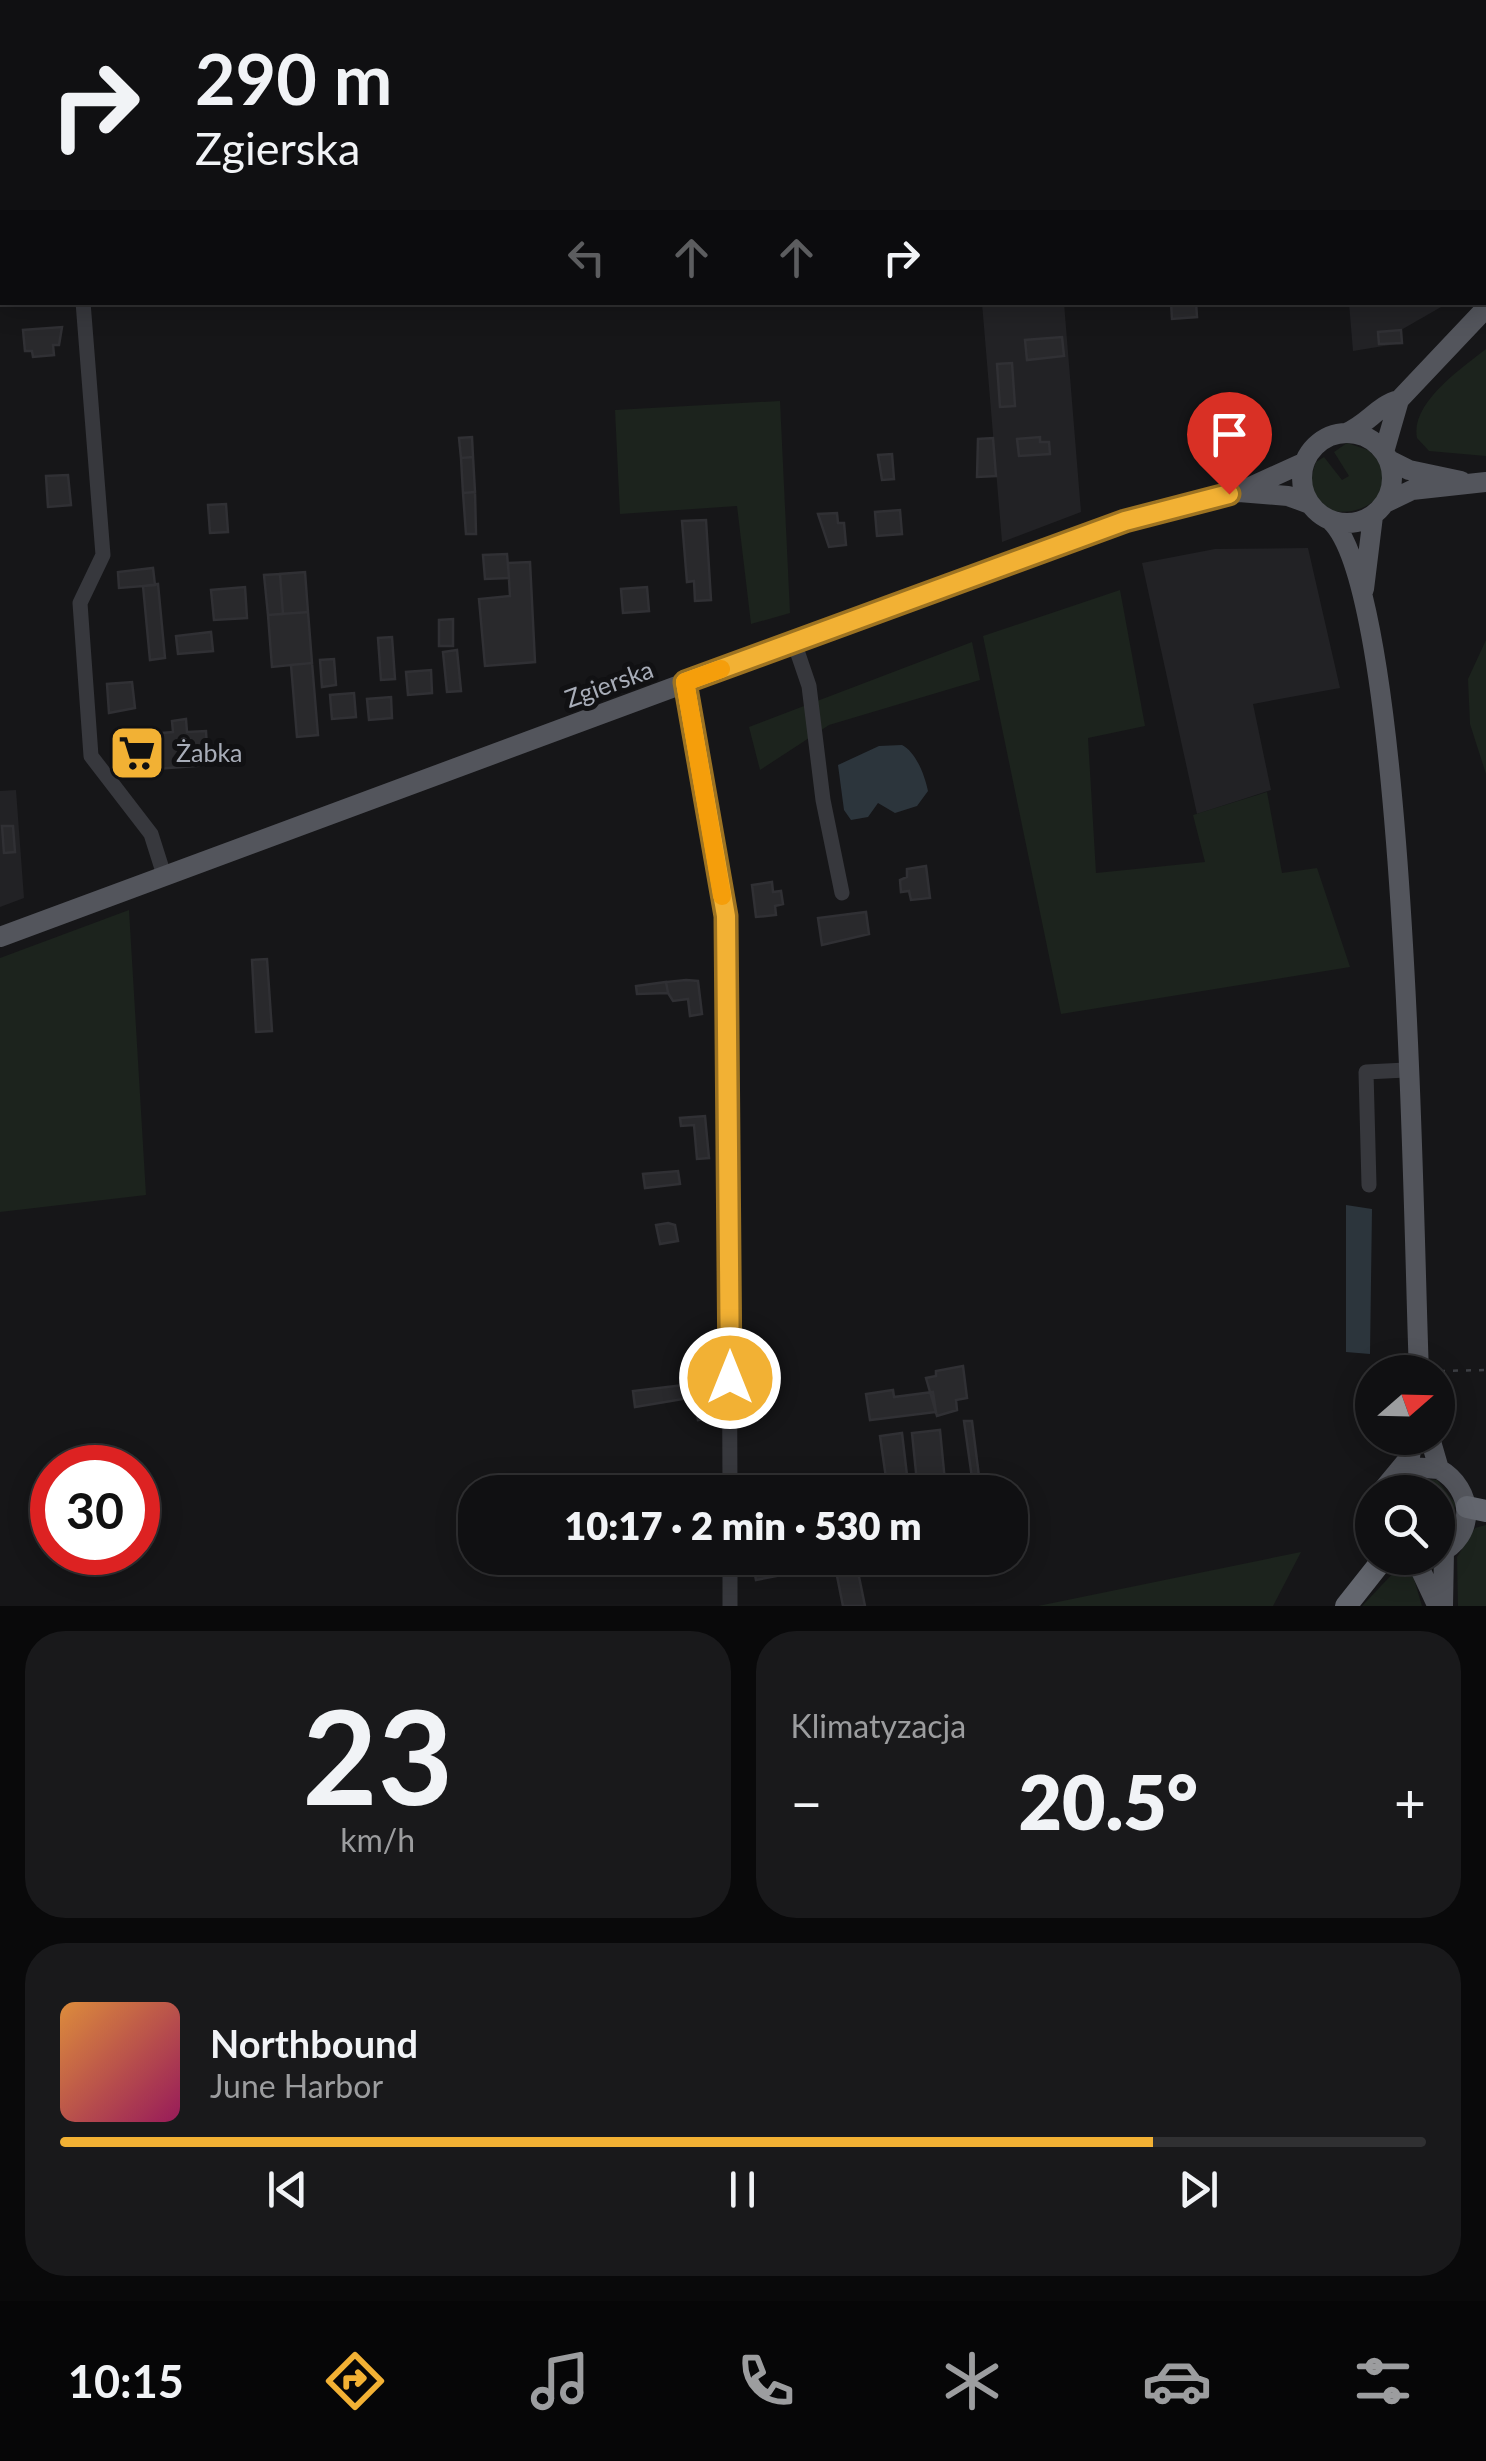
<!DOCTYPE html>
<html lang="pl">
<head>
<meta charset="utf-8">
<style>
  :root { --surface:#101012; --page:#19191b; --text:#f1f3f6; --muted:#9c9d9f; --line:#303032; --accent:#f2b134 }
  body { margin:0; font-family:Lato,sans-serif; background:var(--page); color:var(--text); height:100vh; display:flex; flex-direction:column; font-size:38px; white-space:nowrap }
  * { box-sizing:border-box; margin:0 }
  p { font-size:32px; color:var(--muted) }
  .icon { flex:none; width:55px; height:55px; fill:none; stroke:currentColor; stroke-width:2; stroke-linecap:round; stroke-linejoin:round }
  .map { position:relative; height:1606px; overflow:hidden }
  .details { display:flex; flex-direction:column; gap:25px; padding:25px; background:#09090a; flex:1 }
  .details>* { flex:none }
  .banner { position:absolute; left:0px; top:0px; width:1488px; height:305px; box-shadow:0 5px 25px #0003,0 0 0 2px var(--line); background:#101012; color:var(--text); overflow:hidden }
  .needle { width:65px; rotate:70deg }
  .fabs { position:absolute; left:1355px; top:1355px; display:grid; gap:20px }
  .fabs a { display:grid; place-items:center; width:100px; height:100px; border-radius:50%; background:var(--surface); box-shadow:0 5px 25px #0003,0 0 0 2px var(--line); font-size:50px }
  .speed { position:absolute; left:30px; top:1445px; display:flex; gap:20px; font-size:50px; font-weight:700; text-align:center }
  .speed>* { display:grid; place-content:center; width:130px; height:130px; border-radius:50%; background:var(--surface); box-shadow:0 5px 25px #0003,0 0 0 2px var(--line); line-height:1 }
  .speed .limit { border:15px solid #d22; background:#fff; color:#111 }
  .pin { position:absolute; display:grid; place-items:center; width:85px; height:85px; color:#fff; margin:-102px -42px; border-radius:50% 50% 50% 0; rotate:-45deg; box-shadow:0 0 10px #0007 }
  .pin .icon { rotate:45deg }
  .me { position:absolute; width:110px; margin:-55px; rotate:0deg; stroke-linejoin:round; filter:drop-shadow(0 0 8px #0008) }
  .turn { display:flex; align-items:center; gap:35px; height:210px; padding:0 30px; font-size:45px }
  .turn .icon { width:130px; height:130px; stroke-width:2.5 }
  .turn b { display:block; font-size:70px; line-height:85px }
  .lanes { display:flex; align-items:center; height:95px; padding:0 30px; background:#0003; justify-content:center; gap:50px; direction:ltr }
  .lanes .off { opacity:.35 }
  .big { font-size:75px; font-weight:800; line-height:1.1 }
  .details .tile { flex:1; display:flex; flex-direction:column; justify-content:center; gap:15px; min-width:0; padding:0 35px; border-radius:40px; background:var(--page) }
  .details .dial { align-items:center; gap:0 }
  .dial b { font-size:130px; line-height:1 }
  .song { display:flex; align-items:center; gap:30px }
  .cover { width:120px; height:120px; border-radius:15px; background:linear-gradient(135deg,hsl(30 70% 55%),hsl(330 70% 35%)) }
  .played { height:10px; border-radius:5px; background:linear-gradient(90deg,var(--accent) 80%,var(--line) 80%) }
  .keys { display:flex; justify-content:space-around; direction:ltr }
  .heat { display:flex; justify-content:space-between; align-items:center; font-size:55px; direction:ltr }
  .details .tiles { flex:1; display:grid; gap:25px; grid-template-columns:1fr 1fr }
  .tile:last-child { grid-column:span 2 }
  .trip { position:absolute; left:458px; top:1475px; width:570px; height:100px; border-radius:40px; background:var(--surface); box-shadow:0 5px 25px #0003,0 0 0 2px var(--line); font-weight:800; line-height:100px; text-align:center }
  .dock { display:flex; height:160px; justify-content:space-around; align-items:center; background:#060607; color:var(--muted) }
  .dock .icon { width:70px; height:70px }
  .dock .on { color:var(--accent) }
  .dock b { font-size:45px; color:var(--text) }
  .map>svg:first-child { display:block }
</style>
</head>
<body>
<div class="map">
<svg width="1486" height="1606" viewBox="0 0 1486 1606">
  <rect width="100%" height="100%" fill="#161618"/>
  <path fill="#222225" d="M982,303H1064L1081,512L1002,542Z
    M1349,303H1448L1401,330L1402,343L1353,351Z
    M1308,548L1340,688L1253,704L1271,790L1197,814L1142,563L1215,549Z
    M16,790L24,898L0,907V791Z"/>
  <path fill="#1c231d" d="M1486,349V456L1429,451L1417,438C1410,403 1462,368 1486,349Z
    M780,401L790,613L751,624L737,506L620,514L615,410Z
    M1347,443L1368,450C1433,510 1284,547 1316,462L1324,457L1342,480L1349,476L1334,452Z
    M1120,590L1145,726L1088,738L1096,873L1205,862L1193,815L1267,792L1282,873L1317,868L1350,967L1061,1014L983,636Z
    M1486,640V774L1470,724L1468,679Z
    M972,642L980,680L829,725L760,770L749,727Z
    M129,910L146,1195L0,1212V958Z
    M1422,1479L1437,1480L1455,1503L1454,1527L1438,1542V1492H1406L1410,1482Z
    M1486,1525V1606H1458L1457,1557L1475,1528Z
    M1301,1552L1273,1606H1038Z
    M1399,1567L1412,1572L1422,1606H1362Z"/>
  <path fill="#2c353c" d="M902,745C916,752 925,776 928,791L917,806L895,813L878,803L868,817L851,820L844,810L838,765L879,746Z
    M1346,1205L1372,1209L1370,1354L1346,1352Z"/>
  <path fill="#29292c" stroke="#303034" stroke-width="2.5" d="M1171,302H1196L1197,317L1172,319Z
    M62,327L59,345H53L54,355L33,357L32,351H25L23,330Z
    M1401,330L1402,343L1379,344L1378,332Z
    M1062,337L1064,356L1027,360L1025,340Z
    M1012,363L1015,406L1000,407L997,364Z
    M472,437L473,457L461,458L459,438Z
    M1040,437V442H1049L1050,454L1019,456L1017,439Z
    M993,438L996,476L977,477L978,439Z
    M892,454L894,479L882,480L878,455Z
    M473,457L475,492L463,493L461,458Z
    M68,475L71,505L48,507L46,476Z
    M475,492L476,534H466L463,493Z
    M226,504L228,532L210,533L208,505Z
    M900,510L902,534L877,536L875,512Z
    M837,513L838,523H844L846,545L829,547L818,514Z
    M706,520L711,600L695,601L694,581L687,582L682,521Z
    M507,554L509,578L485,579L483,555Z
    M530,562L535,662L485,666L479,599L510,596L508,563Z
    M153,568L155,585L119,588L118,572Z
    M305,572L308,612L283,614L280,574Z
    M280,574L283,614L268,615L264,575Z
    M158,584L165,658L150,660L143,586Z
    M245,587L247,618L214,620L211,590Z
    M647,587L649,611L623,613L621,589Z
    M308,612L312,663L272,667L268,615Z
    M453,619V646H439V620Z
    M211,632L213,651L178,654L176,636Z
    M392,637L395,679L381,680L378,638Z
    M457,650L461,691L447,692L443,652Z
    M334,659L336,685L322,687L320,660Z
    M312,663L318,735L297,737L291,665Z
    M431,670L432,693L408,695L406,672Z
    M132,682L135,708L109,713L107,684Z
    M354,693L356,717L332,719L330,695Z
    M391,697L392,718L369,720L367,699Z
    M186,719L187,732L206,731L208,765L129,771L126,736L173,732L172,721Z
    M2,826H13L15,852L4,853Z
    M926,866L930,898L911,900L909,891L901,892L900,880L907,877V869Z
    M772,882L773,892L781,891L783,904L775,906L776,915L756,917L752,885Z
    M866,912L869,934L822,945L818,918Z
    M267,959L272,1031L256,1032L252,960Z
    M686,980L698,981L702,1014L690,1016L688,999L673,1001L668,993L666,982Z
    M666,982L668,993L637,994L636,986Z
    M705,1116L709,1158L697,1159L694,1125L681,1126L680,1118Z
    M678,1171L680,1184L645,1188L643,1174Z
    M668,1223L675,1225L678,1241L660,1244L656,1225Z
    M963,1366L967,1398L956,1400L957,1410L937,1416L926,1378L936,1376V1371Z
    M693,1384L695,1397L635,1407L633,1391Z
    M707,1390L711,1418L698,1420L694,1391Z
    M893,1390L894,1397L933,1392L936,1412L870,1420L866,1394Z
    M964,1421H972L981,1492H974Z
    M940,1430L946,1492H918L912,1433Z
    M902,1433L909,1492H888L880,1436Z
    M806,1558L808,1570L756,1580L753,1566Z
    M857,1567L865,1606H843L836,1571Z"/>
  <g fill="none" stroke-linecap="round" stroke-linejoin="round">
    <path stroke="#3d3f44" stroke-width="2.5" stroke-dasharray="5 8" stroke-linecap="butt" d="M1440,1371L1486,1370"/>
    <path stroke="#37383d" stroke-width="15" d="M58,0V2
      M83,302L103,555L80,603L91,756L151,834L164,875
      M794,642L809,686L823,800L842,893
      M685,683L725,916L728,961L730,1492
      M1369,1185L1366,1072L1406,1070
      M730,1558V1606"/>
    <path stroke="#53555c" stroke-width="20" d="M1302 478a45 45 0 1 1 90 0a45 45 0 1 1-90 0Z
      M1346,433C1367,425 1378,405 1399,400L1486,308
      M1384,452L1399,400
      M1389,460L1409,470L1461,481
      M1239,492L1288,496L1310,504
      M1385,503L1412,490L1486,482
      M1331,521C1408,594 1413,1234 1419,1372
      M1364,589L1373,516
      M0,937L1079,537L1156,512L1239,492L1305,462
      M1430,1438L1439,1469
      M1398,1473L1411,1467L1439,1469C1474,1489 1477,1536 1438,1554
      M1381,1492L1410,1457L1413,1438
      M1415,1558L1437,1605
      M1443,1606L1444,1551"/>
    <path stroke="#63666e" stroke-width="22" d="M1467,1507L1486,1511
      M1346,1606L1384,1558"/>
  </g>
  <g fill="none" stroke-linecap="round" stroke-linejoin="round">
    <g stroke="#9d7322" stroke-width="25">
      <path id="route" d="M730,1378L726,916L685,682L1125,521L1229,494"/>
    </g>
    <use href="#route" stroke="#f2b134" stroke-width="18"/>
    <path stroke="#f59e0b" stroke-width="18" d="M721,669L685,682L722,896"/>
  </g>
  <defs>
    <g id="supermarket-square" transform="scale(2.875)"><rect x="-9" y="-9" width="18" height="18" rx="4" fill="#f2b134" stroke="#111113"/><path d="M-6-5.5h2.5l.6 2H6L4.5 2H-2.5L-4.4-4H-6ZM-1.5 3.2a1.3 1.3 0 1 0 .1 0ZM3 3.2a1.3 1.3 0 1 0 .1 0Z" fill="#111"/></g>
  </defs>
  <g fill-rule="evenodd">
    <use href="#supermarket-square" x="137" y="753"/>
  </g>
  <g text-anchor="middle" stroke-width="10" stroke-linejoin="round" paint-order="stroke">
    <g font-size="25" fill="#a8adb8" stroke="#111113">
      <text transform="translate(609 684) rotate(-20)" y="9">Zgierska</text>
    </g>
    <g font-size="25" fill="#a8adb8" stroke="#111113" text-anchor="start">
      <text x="176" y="762">Żabka</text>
    </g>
  </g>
</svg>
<div class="fabs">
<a><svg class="needle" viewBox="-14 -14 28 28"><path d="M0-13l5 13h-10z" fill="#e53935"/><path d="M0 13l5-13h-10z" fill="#9c9d9f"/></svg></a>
<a><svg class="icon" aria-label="search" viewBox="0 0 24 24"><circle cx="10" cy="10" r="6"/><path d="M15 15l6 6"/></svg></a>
</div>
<div class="speed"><div class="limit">30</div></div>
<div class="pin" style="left:1229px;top:494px;background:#d93025"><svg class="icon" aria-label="arrive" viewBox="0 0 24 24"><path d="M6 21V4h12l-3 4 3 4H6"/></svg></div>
<svg class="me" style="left:730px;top:1378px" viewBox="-20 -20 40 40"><circle r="17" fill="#f2b134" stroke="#fff" stroke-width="3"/><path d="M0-11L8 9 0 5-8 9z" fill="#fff"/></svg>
<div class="trip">10:17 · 2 min · 530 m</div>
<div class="banner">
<div class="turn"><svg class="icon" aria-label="right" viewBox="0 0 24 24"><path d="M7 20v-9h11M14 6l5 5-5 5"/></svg><div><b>290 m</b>Zgierska</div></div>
<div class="lanes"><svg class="icon off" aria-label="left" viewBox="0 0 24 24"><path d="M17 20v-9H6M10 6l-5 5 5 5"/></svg><svg class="icon off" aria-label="ahead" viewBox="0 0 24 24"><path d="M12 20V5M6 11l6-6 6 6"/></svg><svg class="icon off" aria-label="ahead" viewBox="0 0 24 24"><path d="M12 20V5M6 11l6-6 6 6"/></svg><svg class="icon" aria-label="right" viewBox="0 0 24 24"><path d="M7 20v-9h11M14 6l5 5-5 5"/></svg></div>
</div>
</div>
<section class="details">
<div class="tiles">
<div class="tile dial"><b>23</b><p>km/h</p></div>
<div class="tile"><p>Klimatyzacja</p>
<div class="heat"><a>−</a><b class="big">20.5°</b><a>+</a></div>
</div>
<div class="tile">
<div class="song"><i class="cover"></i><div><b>Northbound</b><p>June Harbor</p></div></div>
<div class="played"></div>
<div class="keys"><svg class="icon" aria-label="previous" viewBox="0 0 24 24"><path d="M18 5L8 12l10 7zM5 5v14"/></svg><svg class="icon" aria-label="pause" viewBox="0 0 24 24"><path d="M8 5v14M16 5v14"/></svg><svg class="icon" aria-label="next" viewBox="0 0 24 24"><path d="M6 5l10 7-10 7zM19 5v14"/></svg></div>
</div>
</div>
</section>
<nav class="dock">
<b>10:15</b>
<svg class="icon on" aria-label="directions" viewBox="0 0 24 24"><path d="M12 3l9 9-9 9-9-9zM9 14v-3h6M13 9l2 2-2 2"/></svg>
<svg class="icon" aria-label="music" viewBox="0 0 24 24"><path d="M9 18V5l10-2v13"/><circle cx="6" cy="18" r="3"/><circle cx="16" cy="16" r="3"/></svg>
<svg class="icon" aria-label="phone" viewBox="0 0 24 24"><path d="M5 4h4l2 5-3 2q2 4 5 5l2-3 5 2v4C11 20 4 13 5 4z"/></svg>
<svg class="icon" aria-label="climate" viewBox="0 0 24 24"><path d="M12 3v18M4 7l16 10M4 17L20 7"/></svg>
<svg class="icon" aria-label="car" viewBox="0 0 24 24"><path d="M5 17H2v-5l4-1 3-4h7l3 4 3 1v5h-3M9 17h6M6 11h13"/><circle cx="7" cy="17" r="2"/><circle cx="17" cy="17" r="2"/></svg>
<svg class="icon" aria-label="filters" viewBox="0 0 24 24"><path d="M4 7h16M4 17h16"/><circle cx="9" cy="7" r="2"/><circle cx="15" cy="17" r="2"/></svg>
</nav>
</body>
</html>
